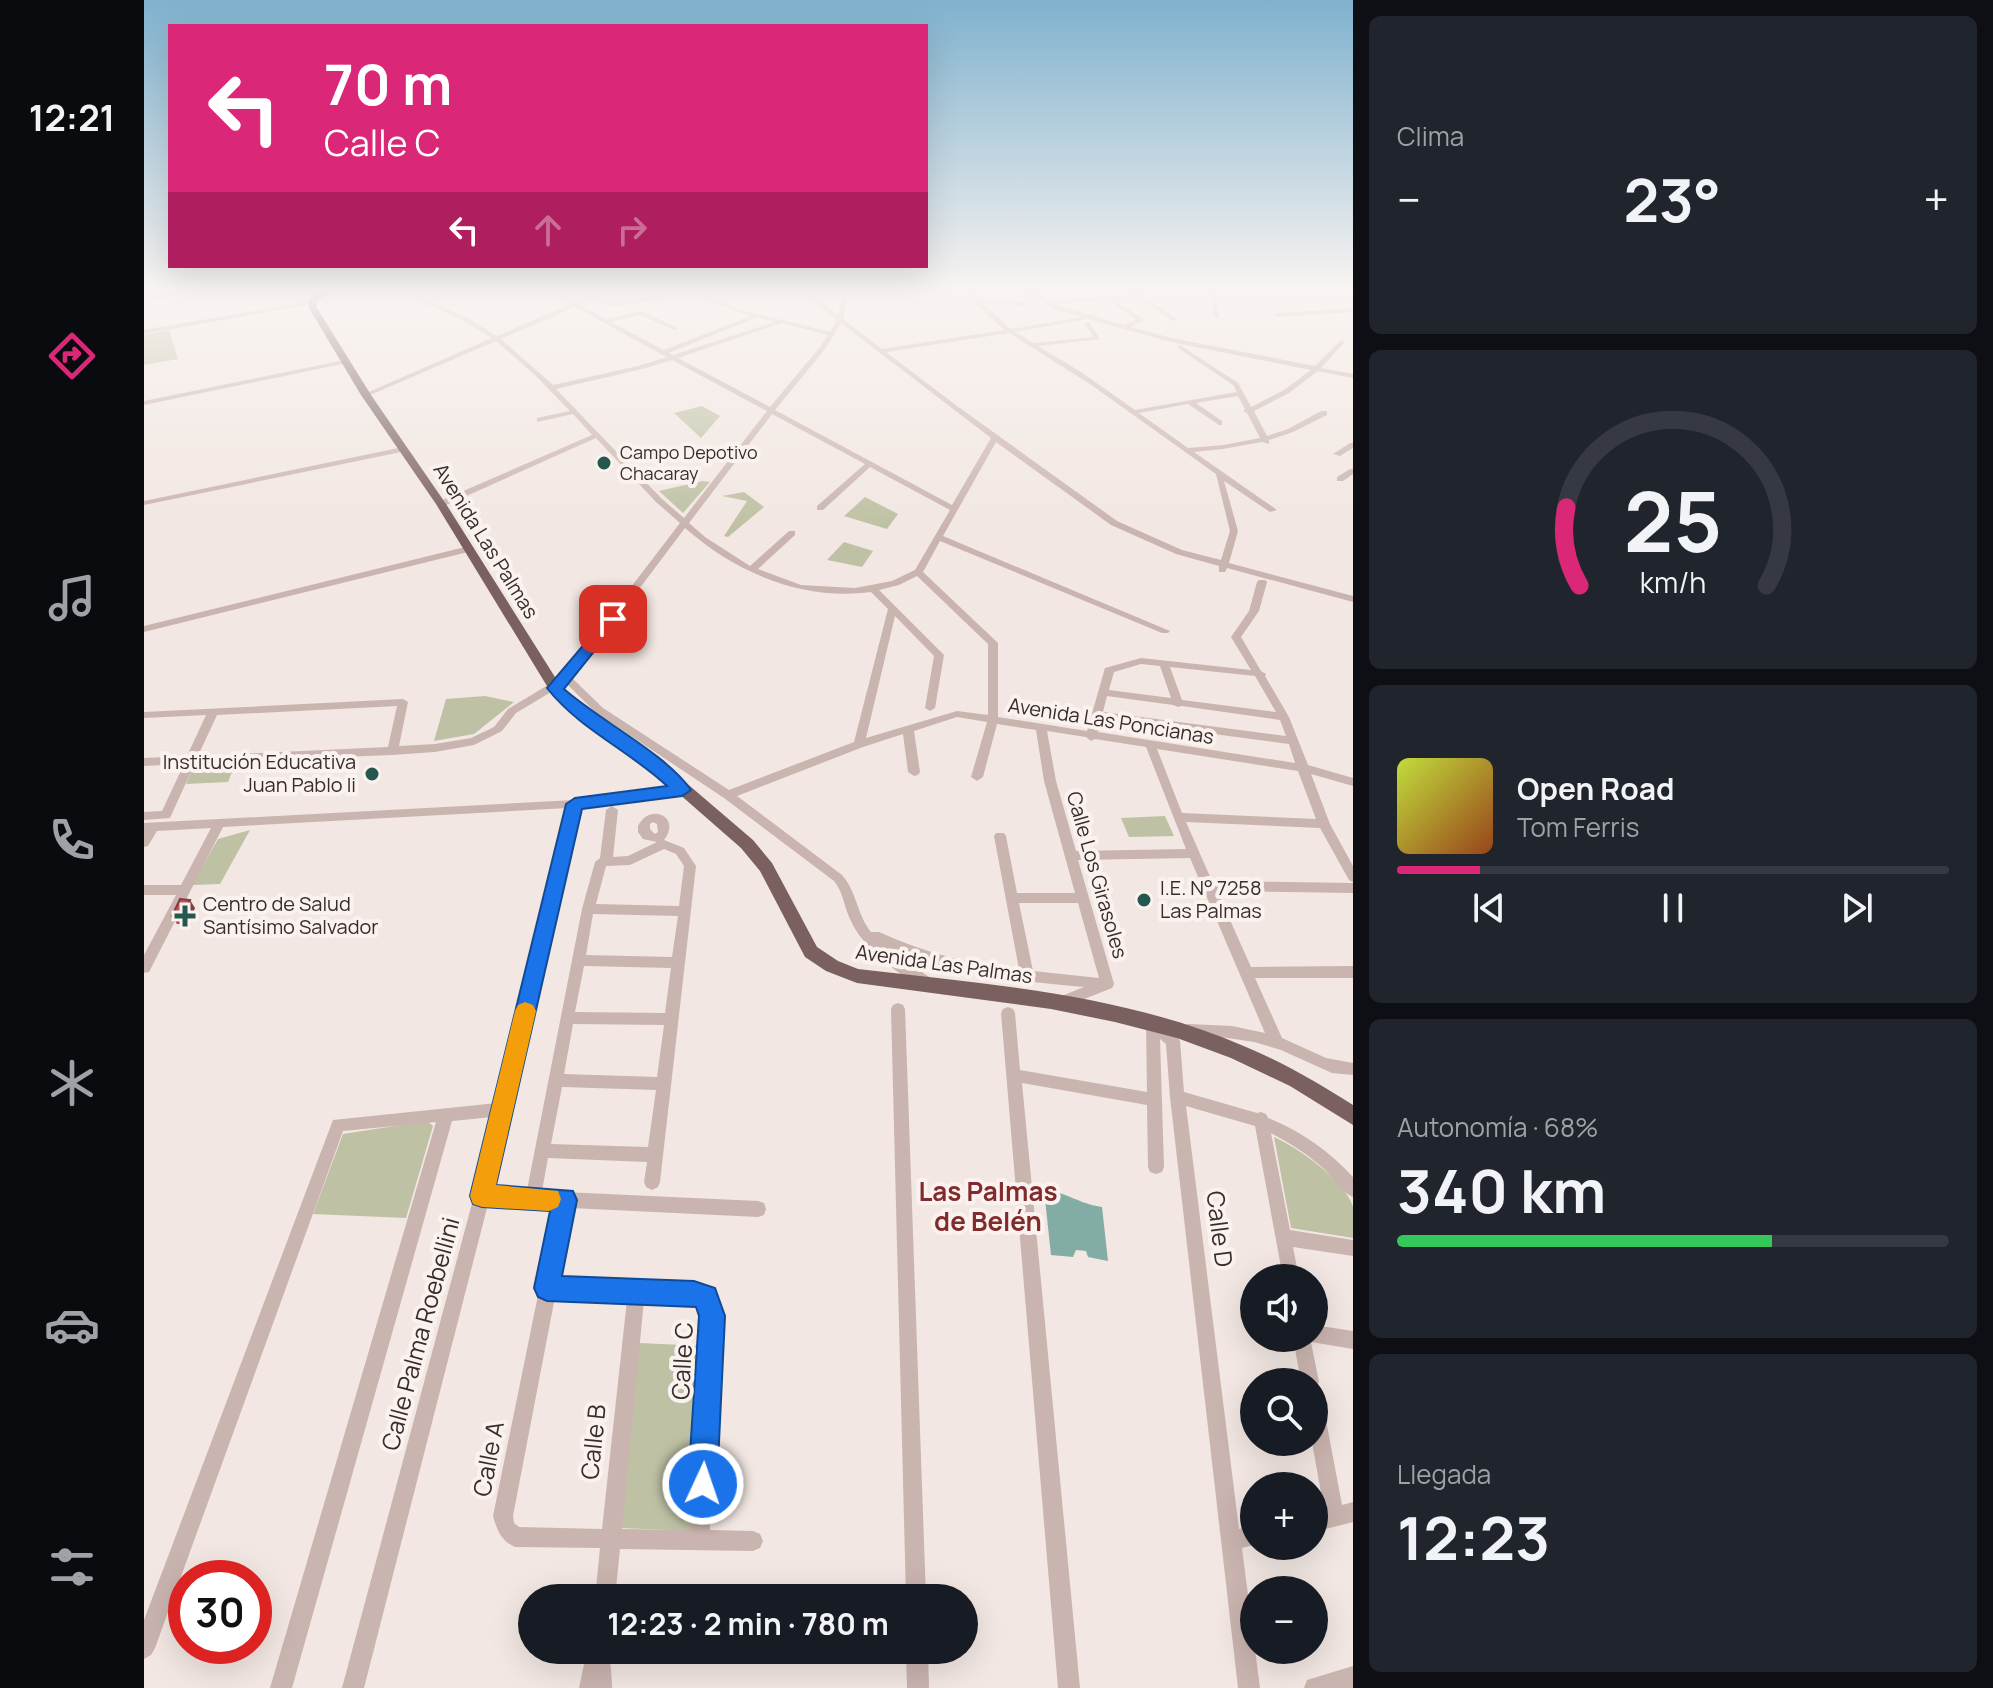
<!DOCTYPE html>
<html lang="es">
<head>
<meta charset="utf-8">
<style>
  :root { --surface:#171b24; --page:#20242c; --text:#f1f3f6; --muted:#9ea1a6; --line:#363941; --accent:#db2777 }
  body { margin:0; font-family:Manrope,sans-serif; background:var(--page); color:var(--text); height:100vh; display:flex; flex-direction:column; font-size:30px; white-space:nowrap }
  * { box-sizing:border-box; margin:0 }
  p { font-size:26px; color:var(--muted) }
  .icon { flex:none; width:44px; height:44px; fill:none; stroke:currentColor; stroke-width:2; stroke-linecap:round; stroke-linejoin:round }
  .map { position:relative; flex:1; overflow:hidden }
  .panel { display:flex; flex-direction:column; gap:16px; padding:16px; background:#0d0f14; width:640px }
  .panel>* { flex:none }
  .top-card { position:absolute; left:24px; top:24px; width:760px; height:244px; border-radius:0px; box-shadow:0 8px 32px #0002; background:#db2777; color:#fff; overflow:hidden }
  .controls { position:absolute; left:1096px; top:1264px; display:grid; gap:16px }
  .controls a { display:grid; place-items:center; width:88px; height:88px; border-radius:50%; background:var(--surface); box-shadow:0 8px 32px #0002; font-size:40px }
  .speed { position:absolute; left:24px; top:1560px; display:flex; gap:16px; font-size:40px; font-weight:700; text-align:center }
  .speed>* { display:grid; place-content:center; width:104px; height:104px; border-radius:50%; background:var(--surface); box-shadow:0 8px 32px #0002; line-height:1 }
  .speed .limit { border:12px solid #d22; background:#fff; color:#111 }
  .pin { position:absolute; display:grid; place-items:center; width:68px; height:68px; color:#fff; margin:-34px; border-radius:16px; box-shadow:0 4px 12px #0006 }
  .me { position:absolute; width:88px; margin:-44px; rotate:3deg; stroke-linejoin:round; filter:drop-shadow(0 0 6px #0008) }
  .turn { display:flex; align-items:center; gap:28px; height:168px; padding:0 24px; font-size:36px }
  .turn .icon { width:104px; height:104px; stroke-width:2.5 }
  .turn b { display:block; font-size:56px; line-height:68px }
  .lanes { display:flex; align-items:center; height:76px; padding:0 24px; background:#0003; justify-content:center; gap:40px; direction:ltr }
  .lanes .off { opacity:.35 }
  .big { font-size:60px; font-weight:700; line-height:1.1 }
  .panel .card { flex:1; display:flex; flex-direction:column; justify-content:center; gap:12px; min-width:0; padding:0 28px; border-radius:12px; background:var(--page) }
  .panel .dial { align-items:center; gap:0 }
  .dial svg { height:208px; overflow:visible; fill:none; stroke:var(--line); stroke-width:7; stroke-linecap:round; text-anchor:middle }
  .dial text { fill:var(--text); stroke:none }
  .song { display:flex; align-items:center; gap:24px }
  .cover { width:96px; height:96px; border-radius:12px; background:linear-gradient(135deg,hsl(70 70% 55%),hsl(20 70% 35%)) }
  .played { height:8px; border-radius:4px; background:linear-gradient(90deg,var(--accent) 15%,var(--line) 15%) }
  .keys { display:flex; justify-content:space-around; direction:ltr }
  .heat { display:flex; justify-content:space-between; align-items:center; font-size:44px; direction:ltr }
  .charge { height:12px; border-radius:6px; background:linear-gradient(90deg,#34c759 68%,var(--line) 0) }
  .trip { position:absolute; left:374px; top:1584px; width:460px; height:80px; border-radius:40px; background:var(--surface); box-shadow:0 8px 32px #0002; font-weight:700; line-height:80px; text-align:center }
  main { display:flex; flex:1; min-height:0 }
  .tab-bar { display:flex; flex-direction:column; width:144px; justify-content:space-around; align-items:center; background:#090b0e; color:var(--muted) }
  .tab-bar .icon { width:56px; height:56px }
  .tab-bar .selected { color:var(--accent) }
  .tab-bar b { font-size:36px; color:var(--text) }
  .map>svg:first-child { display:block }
</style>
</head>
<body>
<main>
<nav class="tab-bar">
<b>12:21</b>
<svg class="icon selected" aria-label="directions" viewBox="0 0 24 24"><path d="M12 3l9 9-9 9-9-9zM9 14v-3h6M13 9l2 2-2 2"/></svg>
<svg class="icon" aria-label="music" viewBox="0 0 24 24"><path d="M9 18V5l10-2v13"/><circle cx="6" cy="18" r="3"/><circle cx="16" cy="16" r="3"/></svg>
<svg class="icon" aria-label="phone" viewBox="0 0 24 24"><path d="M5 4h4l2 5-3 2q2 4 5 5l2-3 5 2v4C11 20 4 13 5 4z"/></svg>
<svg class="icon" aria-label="climate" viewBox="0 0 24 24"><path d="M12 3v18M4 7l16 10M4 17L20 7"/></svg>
<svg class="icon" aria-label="car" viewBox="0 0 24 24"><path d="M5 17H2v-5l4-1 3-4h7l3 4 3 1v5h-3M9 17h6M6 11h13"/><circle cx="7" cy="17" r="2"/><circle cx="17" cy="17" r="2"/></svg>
<svg class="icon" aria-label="filters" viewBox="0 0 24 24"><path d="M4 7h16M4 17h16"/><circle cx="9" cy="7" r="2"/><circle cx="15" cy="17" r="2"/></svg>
</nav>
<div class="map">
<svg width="1209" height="1688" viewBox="0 0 1209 1688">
  <rect width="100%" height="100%" fill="#f2e7e2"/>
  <path fill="#bec1a3" d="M25,330L34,359L0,365V335Z
    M558,406L576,416L557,438L530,413Z
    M558,481L566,482L539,513L515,491Z
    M600,492L620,507L584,537L580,536L603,501L578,496Z
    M721,497L754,514L743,529L700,516Z
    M700,542L729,551L718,567L683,560Z
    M341,696L370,702L330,734L290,741L302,699Z
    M92,762L84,782L42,784L51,763Z
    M1021,816L1030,836L985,837L977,818Z
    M106,830L76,884L48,885L74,839Z
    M283,1121L289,1126L262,1218L169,1214L199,1134Z
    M1130,1137C1153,1147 1202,1181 1209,1207C1209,1216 1209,1229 1209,1238L1147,1228Z
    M495,1343L560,1346L549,1531L476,1528Z"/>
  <path fill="#83ada4" d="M900,1190C923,1192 935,1204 958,1207L964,1261L944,1257L942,1251L932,1250L929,1257L907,1255Z"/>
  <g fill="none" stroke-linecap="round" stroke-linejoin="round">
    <path fill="#cab4af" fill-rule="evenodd" d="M40,290H55L0,301V297Z
      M252,290H261L280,299L302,290H311L285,301L320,316L353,336L426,304L401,290H409L431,302L459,290H468L453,297L471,302L518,296L520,299L471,306L448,300L436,305L462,319L498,311L533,328V330H529L497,315L467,322L520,350L607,316L590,311L544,290H553L594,309L686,332L693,320L655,290H662L694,315L699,290H705L699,319L738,349L860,330L830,302L831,300L825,290H831L837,299L886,303L884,306L839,303L867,329L939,317L913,310L877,290H885L905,301L991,295L988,292L991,290L1034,320L1029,321L995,298L971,300L1000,320L986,327L1028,338L1171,366L1196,341H1200V343L1177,368L1209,374V378L1174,371L1145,393L1110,411L1123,436L1144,429L1177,411H1183V415L1149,432L1125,440V444L1118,442L1079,449L1050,452L1133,510L1126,512L1080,481L1094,531L1085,563L1209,596V602L1083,568L1081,572H1075V566L1032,554L967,525L852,442L799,536L1026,631L1024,633H1018L796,541L779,572L854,643V717L943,731L961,668L997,658L1107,670L1087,637L1105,611L1113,582L1115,580H1121L1123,582L1115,611L1097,637L1117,671L1122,674L1121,676L1145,717L1164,765L1209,778V786L1167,774L1186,824L1209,866V882L1205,880L1176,828L1042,822L1068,881L1209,883V893L1073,891L1107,967L1209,966V978H1111L1138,1038L1182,1058L1209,1063V1075L1188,1073L1137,1050L1110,1042L1077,1037L1039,1034L1037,1030L1039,1026L1044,1024L1088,1026L1121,1033L1046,858L934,860L970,984L968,988L920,1007L915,1005L913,1001L915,997L940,987C873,980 805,976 743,948L791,981L793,985L791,989L786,991C761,981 717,946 707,921C700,908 700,893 690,881L580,798L451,712L422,683L372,713L358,731L330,745L291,752L248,755L51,763L26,818L0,820V812L18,811L40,764L0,766V758L43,756L62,715L0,718V712L259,699L264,702L255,746L291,744L327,738L350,727L364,709L419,676L536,523L512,502L452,438L300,506H294V502L448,435L429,414L393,422V418L426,411L391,375L352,341L224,396H220V394L348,338L316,319ZM964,300L992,320L980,325L911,304ZM431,307L517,354L523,357L494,366L409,385L357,339ZM613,317L631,322L529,355L525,353ZM943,319L1027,342L1167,370L1140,390L1107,407L1094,383L1036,345L1034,346V348L1089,385L1093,392L991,410L937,372L894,346L956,339L945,322L940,323L950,337L889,343L871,332ZM638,323L684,335L676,347L626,407L534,358ZM697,323L847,438L808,505L631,410L681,349ZM865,333L946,384L1072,474L1086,531L1077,560L1038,550L973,521L813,406L742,352ZM528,360L623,411L540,518L518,499L412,389L498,369ZM1094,396L1101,409L1099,411L1103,413L1116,438L1079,445L1044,448L995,413L1044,404L1075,425H1078V421L1052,403ZM628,414L721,464L673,506V510H679L726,467L806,510L771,570L748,581L711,588L657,585L614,569L651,535V531H645L606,566L561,537L545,523ZM541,528C592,573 658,601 727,592L744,609L710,742L585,790L459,708L428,678ZM773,576L844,644V715L813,711L722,738L751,616L790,656L781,708L786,711L791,708L800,655L735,590L755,585ZM997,664L1016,666L1027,698L965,690L970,672ZM1026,667L1111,676L1132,712L1038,700ZM963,696L1029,705L1034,707L1038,706L1136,720L1142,736L959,712ZM253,706L244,747L54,756L73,715ZM813,717L843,722L827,777L833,781L839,777L853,724L892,730L900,781L931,893H873L862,836L860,833H852L850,836L875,969C826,964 780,953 735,932H727C713,915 713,892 698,875L593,796L719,747L759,734L764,772L770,776L774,775L776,772L770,731ZM957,719L1145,744L1151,763L954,732ZM903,731L942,737L947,741L951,739L1002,747L1042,849L932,851L912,781ZM1013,749L1154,771L1172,819L1038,813ZM875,903H934L955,978L889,971Z
      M1066,290H1072L1075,318L1070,317Z
      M167,301L169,304L0,334V330Z
      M1209,308V312L1133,317L1130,315L1133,313Z
      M201,360L203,361V363L0,405V401Z
      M1206,443H1209V448L1196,456L1189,454Z
      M259,447H262V451L0,505V501Z
      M1206,469H1209V474L1199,481H1193V477Z
      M325,546L329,549L328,551L0,632V626Z
      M538,786L542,787L544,790L542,793L436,807L348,1189L383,1190L438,909L451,862L456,858L462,810L468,806L474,810L469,857L484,856L513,842L499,839L494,832V826C506,802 538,817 520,840L540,848L552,866L516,1182L514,1187L508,1190L502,1187L500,1182L503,1162L404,1158L398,1191L614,1201L620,1203L622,1209L620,1215L614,1217L427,1208L414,1280L550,1285L572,1297L575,1303L566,1530L609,1531L616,1534L619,1541L616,1548L609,1551L476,1549L471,1598H451L456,1548L371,1547C357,1541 353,1530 349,1516L412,1207L344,1204L220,1688H198L330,1196L349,1117L308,1121L148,1688H126L292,1122L199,1131L11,1648L7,1655L0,1659V1620L189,1120L353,1103L424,808L79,827L5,972L0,973V955L32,895H0V885H37L67,828L13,831L4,846L0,847V823L431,800ZM509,822L513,824L514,832L511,834L506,829V824ZM520,849L532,854L540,866L535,906L452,904L462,866L486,865ZM449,914L534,916L528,957L442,955ZM440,966L527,968L521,1013L431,1012ZM429,1024L520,1025L513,1077L420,1074ZM418,1087L512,1090L504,1147L407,1144ZM411,1297L483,1300L458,1529L375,1527L370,1523L369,1516ZM500,1300L548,1302L557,1308L547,1530L478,1529Z
      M754,1003L759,1005L761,1009L782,1598H762L747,1009L749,1005Z
      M864,1007L869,1009L871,1013L876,1070L1003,1092L1002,1021L1004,1017L1009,1015L1014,1017C1019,1027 1031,1031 1036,1041L1040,1092L1113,1113L1117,1112L1122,1114L1124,1118C1157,1131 1185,1151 1209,1177V1197C1197,1192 1191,1179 1181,1170C1165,1155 1147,1144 1127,1133L1146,1230L1209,1240V1256L1149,1247L1155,1278H1139L1111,1126L1042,1106L1095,1529L1110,1525V1545L1098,1548L1116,1688H1094L1026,1097L1022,1044L1016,1039L1020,1167L1018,1172L1012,1174L1006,1172L1004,1167L1003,1105L878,1083L936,1688H914L857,1013L859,1009Z
      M1170,1325L1209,1331V1349L1167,1342L1175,1382L1170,1389V1382H1157L1149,1338H1170Z
      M1170,1395L1176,1398L1179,1404L1198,1505L1209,1502V1522L1170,1532V1512L1180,1510L1168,1442H1170Z
      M443,1650H465C466,1663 468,1674 468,1688H435Z
      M762,1650H784L785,1688H763Z
      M1209,1666V1688H1160L1163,1680Z"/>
    <path fill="#7a615f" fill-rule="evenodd" d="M178,290H188L172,302L173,308L227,395L302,504L416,685L449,716L512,757L609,840L628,863L673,947L694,961L714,969C844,984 981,994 1102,1047C1140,1063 1174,1083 1209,1105V1125L1146,1086L1087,1058L1033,1038L971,1022L907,1009L713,983L682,971L661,957L616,871L597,848L502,765L439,722L406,691L292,504L217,395L165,308V299Z"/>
  </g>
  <path fill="#a34a4c" d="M51,908L43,924H33L28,916Z"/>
  <path fill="#843c3e" d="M46,900L51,908L43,924L38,916Z"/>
  <path fill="#bd5658" stroke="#843c3e" stroke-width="2" d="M36,899L46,900L38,916H28Z"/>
  <linearGradient id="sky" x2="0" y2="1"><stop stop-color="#7fb1cd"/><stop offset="0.55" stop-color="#f9f4f2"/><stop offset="1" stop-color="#f9f4f2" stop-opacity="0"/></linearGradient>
  <rect width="1209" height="527" fill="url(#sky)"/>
  <path fill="#1a73e8" stroke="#114b97" stroke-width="2" d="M464,616L476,619L420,689C456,721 521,753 547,790L538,796L438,809L352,1185L429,1191L433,1200L418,1276L550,1281L571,1288L581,1316L573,1484L569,1495L559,1499L548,1495L544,1484L555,1316L552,1307L403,1301L394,1297L390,1288L406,1211L338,1207L329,1204L326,1196L422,804L431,798L523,786C486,751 435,729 403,688Z"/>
  <path fill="#f59e0b" d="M381,1002L389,1005L392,1011L352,1185L414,1191L417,1199L414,1207L405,1211L338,1207L329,1204L326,1196L371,1011L374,1005Z"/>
  <g fill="#24584e" stroke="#faf2ef" stroke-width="3">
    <circle cx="460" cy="463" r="8"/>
    <circle cx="228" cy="774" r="8"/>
    <circle cx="1000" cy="900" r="8"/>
    <path d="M37 904h8v8h8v8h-8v8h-8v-8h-8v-8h8z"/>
  </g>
  <g text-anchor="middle" stroke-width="8" stroke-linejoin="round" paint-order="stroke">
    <g font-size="18" fill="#392d2c" stroke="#faf2ef" text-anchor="start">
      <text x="476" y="459">Campo Depotivo<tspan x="476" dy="21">Chacaray</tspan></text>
    </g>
    <g font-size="20" fill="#392d2c" stroke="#faf2ef">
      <text transform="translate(342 541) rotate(58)" y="7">Avenida Las Palmas</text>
      <text transform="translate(967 721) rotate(9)" y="7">Avenida Las Poncianas</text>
      <text transform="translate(953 875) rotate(74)" y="7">Calle Los Girasoles</text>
      <text transform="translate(800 964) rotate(8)" y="7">Avenida Las Palmas</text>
    </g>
    <g font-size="20" fill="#392d2c" stroke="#faf2ef" text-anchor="start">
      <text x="212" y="769" text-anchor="end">Institución Educativa<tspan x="212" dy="23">Juan Pablo Ii</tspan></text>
      <text x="1016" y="895">I.E. N° 7258<tspan x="1016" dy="23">Las Palmas</tspan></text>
      <text x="59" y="911">Centro de Salud<tspan x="59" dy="23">Santísimo Salvador</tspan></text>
    </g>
    <g font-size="24" fill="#392d2c" stroke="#faf2ef">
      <text transform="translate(1075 1229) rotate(83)" y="8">Calle D</text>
      <text transform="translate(277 1334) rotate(-75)" y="8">Calle Palma Roebellini</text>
      <text transform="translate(539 1361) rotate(-87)" y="8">Calle C</text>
      <text transform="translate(450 1442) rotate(-84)" y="8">Calle B</text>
      <text transform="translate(345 1459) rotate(-79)" y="8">Calle A</text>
    </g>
    <g font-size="26" font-weight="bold" fill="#822b2d" stroke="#faf2ef">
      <text x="844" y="1201">Las Palmas<tspan x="844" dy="30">de Belén</tspan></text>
    </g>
  </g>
</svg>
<div class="controls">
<a><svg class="icon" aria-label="sound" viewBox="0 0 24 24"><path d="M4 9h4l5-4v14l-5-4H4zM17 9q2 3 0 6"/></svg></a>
<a><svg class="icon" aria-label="search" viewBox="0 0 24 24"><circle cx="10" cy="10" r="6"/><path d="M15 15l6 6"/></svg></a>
<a>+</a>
<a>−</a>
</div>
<div class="speed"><div class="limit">30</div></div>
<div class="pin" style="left:469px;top:619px;background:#d93025"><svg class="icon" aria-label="arrive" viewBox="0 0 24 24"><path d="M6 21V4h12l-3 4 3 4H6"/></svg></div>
<svg class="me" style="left:559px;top:1484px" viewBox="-20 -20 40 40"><circle r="17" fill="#1a73e8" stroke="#fff" stroke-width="3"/><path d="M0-11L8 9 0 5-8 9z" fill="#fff"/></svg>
<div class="trip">12:23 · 2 min · 780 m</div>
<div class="top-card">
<div class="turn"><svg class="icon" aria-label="left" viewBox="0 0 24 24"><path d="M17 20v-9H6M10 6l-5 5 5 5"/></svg><div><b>70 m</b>Calle C</div></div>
<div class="lanes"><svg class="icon" aria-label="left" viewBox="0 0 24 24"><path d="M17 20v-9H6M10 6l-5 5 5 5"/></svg><svg class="icon off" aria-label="ahead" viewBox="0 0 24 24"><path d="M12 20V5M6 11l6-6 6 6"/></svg><svg class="icon off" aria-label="right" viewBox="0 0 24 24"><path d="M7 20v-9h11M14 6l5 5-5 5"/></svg></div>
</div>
</div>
<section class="panel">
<div class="card"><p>Clima</p>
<div class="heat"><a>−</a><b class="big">23°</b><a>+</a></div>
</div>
<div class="card dial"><svg viewBox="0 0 100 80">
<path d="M14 69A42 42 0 1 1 86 69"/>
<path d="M14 69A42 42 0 0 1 9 39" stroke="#db2777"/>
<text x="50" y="56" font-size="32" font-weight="700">25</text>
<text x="50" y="72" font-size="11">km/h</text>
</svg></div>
<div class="card">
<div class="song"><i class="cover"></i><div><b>Open Road</b><p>Tom Ferris</p></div></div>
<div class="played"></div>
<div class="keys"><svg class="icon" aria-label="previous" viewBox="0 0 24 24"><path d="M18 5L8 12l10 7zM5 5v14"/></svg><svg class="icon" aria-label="pause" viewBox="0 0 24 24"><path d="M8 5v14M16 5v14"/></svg><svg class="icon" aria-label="next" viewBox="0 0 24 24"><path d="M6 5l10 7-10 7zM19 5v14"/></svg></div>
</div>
<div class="card"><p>Autonomía · 68%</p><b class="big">340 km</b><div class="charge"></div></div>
<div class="card"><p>Llegada</p><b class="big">12:23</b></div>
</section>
</main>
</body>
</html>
